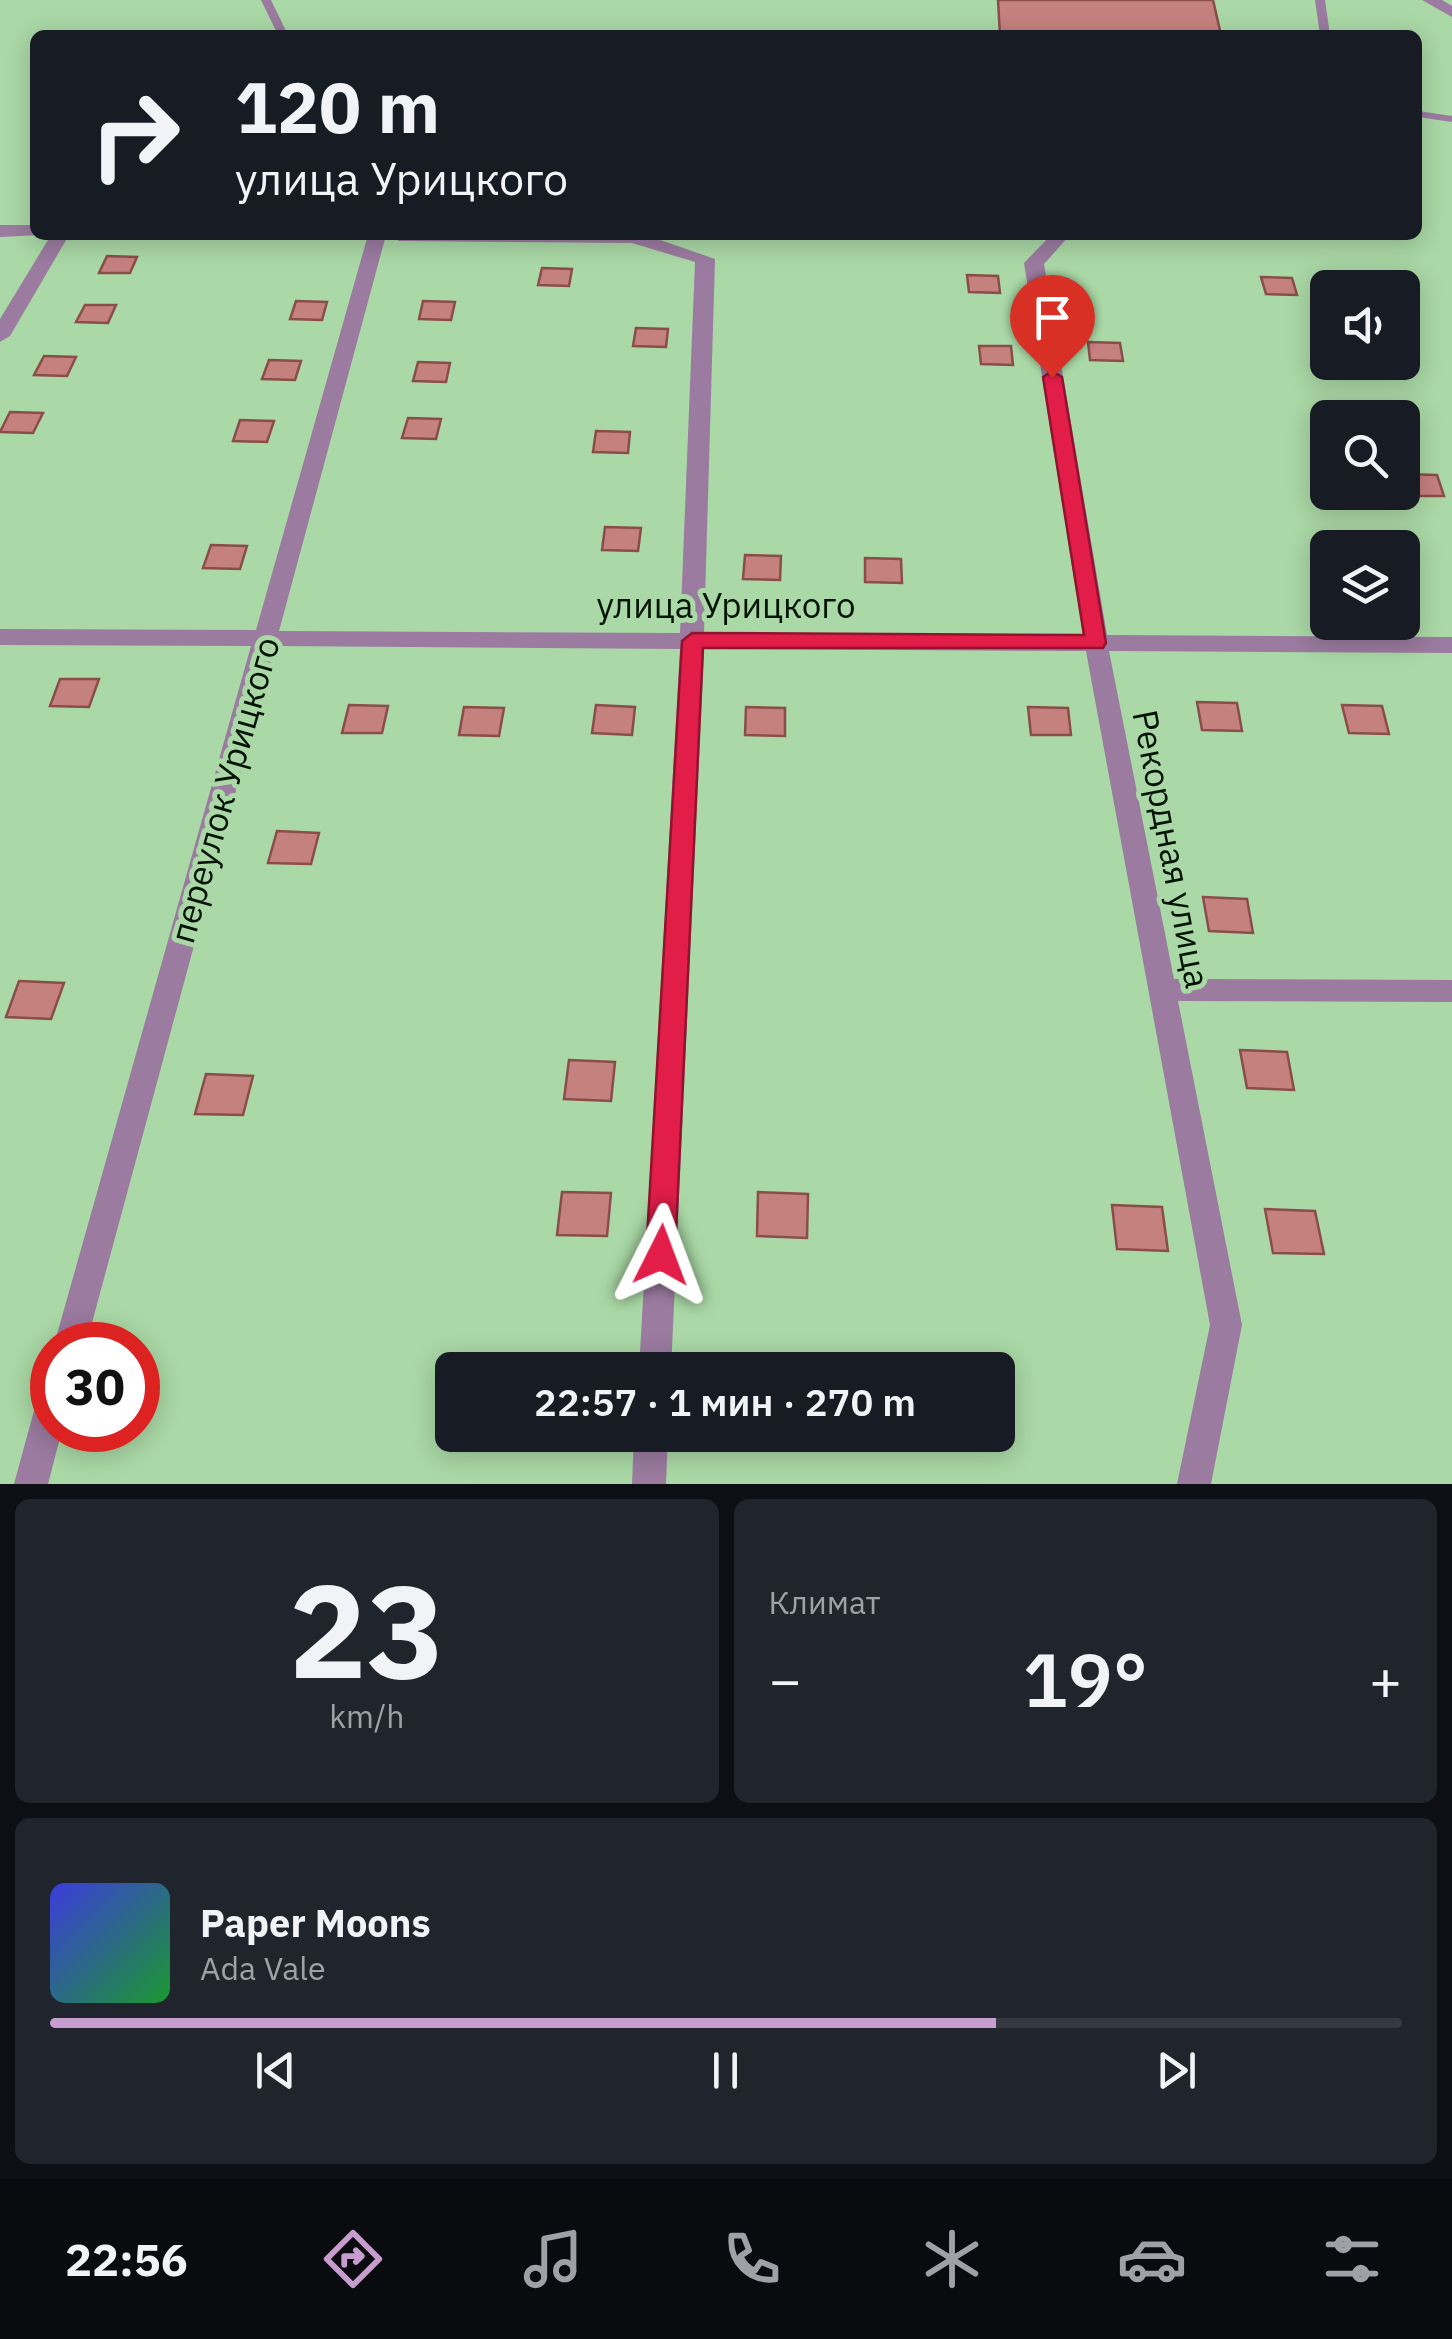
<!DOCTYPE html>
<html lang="ru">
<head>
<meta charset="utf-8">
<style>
  :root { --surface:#171b24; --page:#20242c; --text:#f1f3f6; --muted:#9ea1a6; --line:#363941; --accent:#c69dce }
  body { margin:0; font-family:"IBM Plex Sans",sans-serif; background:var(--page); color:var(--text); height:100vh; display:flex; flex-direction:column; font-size:38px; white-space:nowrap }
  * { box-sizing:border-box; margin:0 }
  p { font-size:32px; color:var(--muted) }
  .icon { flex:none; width:55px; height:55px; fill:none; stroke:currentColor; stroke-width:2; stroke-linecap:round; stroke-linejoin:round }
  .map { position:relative; height:1484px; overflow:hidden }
  .panel { display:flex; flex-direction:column; gap:15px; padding:15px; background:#0d0f14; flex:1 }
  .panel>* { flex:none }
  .banner { position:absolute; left:30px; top:30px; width:1392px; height:210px; border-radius:15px; box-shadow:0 5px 25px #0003; background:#171b24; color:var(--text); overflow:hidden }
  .buttons { position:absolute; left:1310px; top:270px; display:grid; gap:20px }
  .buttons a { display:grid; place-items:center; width:110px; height:110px; border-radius:15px; background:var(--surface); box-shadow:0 5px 25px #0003; font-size:50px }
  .speed { position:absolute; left:30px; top:1322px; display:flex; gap:20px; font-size:50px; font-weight:700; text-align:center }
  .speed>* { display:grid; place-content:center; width:130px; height:130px; border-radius:50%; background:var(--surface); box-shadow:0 5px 25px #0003; line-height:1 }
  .speed .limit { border:15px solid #d22; background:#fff; color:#111 }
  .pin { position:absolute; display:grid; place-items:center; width:85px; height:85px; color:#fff; margin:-102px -42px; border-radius:50% 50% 50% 0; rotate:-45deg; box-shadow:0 0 10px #0007 }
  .pin .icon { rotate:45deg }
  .me { position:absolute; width:110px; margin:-55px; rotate:3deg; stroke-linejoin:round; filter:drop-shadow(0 0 8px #0008) }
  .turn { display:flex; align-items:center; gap:35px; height:210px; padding:0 40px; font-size:45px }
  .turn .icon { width:130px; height:130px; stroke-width:2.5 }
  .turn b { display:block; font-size:70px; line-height:85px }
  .big { font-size:75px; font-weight:600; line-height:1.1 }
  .panel .tile { flex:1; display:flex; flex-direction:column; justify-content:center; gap:15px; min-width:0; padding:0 35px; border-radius:15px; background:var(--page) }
  .panel .dial { align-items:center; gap:0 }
  .dial b { font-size:130px; line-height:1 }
  .song { display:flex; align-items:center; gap:30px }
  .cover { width:120px; height:120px; border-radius:15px; background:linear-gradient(135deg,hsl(240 70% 55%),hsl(130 70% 35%)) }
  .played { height:10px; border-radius:5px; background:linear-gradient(90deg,var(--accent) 70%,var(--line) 70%) }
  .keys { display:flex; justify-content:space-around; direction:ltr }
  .heat { display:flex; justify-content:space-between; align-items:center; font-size:55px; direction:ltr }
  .panel .tiles { flex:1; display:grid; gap:15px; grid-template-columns:1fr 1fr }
  .tile:last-child { grid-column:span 2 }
  .trip { position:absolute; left:435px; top:1352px; width:580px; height:100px; border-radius:15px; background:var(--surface); box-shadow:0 5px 25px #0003; font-weight:600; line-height:100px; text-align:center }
  .tabs { display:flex; height:160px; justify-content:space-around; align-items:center; background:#090b0e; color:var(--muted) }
  .tabs .icon { width:70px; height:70px }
  .tabs .selected { color:var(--accent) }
  .tabs b { font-size:45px; color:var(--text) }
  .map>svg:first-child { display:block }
</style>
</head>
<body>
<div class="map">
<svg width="1452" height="1484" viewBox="0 0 1452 1484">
  <rect width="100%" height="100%" fill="#aad8a6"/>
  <path fill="#c5817e" stroke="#8b4d4a" stroke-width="2.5" d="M998,0H1213L1221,35H1000Z
    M107,256L137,257L130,273H99Z
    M542,268L572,269L569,286L538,285Z
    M967,275L998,276L1000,293L969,292Z
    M1261,277L1292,278L1297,295L1266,294Z
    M296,301L327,302L322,320L290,319Z
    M423,301L455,302L451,320L419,319Z
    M85,305H116L108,323L76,322Z
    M636,328L668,329L666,347L633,346Z
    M1088,342L1120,343L1123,361L1090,360Z
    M979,346H1011L1013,365L981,364Z
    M44,356L76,357L67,376L34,375Z
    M269,360L301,361L295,380L262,379Z
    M418,362L450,363L446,382L413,381Z
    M10,412L43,413L33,433L0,432Z
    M408,418L441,419L436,439L402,438Z
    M240,420L274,421L267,442L233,441Z
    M596,431L630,432L628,453L593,452Z
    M1402,474L1437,475L1444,496H1408Z
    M605,527L641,528L638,551L602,550Z
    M211,545L247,546L240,569L203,568Z
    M745,555L781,556L780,580L743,579Z
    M865,558L901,559L902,583L865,582Z
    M60,679H99L89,707L50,706Z
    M1197,702L1237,703L1242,731L1202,730Z
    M349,705L388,706L382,733H342Z
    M596,705L635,707L632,735L592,733Z
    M1342,705L1382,706L1389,734L1349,733Z
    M464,707L504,708L499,736L459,735Z
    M746,707L785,708V736L745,735Z
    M1028,707L1068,708L1071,735H1031Z
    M277,831L319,833L311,864L268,863Z
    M1203,897L1247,899L1253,933L1209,931Z
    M19,981L64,983L51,1019L6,1017Z
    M1240,1050L1287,1052L1294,1090L1247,1088Z
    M569,1060L615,1062L611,1101L564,1099Z
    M206,1074L253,1076L243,1115L195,1114Z
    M562,1192L611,1193L607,1236L557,1235Z
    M758,1192L808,1194L807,1238L757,1236Z
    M1112,1205L1162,1207L1168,1251L1117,1249Z
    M1265,1209L1315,1211L1324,1254L1273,1253Z"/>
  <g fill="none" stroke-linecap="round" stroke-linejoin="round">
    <path fill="#9b7ba0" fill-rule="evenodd" d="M261,0H271L288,35H278Z
      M1315,0H1325L1330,35H1320Z
      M1418,111L1452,116V122L1418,117Z"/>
    <path fill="#9b7ba0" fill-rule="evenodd" d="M1422,0H1442L1452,6V17Z
      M0,225H35V235H41L0,237Z
      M51,235H69L10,336L0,342V319Z
      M368,235H386L279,631L680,633L695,262L632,243L399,241L390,235H646L715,259L704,633L1083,635L1024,263L1051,235H1070L1044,264L1107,635L1452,637V653L1109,651L1174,979L1452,980V1002L1178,1001L1242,1325L1211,1484H1177L1210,1325L1086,651L704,649L671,1370H639L680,649L275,646L86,1345H54L251,646L0,645V629L256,630Z
      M52,1391V1430H62L48,1484H14L35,1407L40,1396Z
      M634,1435H668L666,1484H632Z"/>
  </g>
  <path fill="#e11d48" stroke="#92132f" stroke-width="2.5" d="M1052,371L1062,377L1106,643L1103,648H703L675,1255L671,1264L661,1267L651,1264L646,1255L682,641L692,633L1084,635L1043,377Z"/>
  <g text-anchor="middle" stroke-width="10" stroke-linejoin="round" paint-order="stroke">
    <g font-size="35" fill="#041404" stroke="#aad8a6">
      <text x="726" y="618">улица Урицкого</text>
      <text transform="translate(225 790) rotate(-74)" y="12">переулок Урицкого</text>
      <text transform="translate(1171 849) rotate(79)" y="12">Рекордная улица</text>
    </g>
  </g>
</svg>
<div class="buttons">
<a><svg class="icon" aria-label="sound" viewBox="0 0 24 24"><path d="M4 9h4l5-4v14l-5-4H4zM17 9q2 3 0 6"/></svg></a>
<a><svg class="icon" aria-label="search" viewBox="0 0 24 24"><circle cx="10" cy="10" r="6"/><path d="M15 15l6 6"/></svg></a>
<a><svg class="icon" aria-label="layers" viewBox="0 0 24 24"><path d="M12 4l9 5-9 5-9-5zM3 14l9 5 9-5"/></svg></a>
</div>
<div class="speed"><div class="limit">30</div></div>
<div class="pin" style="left:1052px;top:377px;background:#d93025"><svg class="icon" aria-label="arrive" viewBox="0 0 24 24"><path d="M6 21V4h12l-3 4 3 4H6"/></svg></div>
<svg class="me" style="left:661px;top:1255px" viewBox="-20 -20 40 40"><path d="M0-17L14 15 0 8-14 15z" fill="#e11d48" stroke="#fff" stroke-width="4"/></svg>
<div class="trip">22:57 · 1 мин · 270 m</div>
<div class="banner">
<div class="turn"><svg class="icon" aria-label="right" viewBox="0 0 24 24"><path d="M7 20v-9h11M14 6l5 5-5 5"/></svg><div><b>120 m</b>улица Урицкого</div></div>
</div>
</div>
<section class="panel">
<div class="tiles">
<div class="tile dial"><b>23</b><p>km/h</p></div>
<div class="tile"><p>Климат</p>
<div class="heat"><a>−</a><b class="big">19°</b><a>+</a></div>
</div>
<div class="tile">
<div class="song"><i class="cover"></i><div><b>Paper Moons</b><p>Ada Vale</p></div></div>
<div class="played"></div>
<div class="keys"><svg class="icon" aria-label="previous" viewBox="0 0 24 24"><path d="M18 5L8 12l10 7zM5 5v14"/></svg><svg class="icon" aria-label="pause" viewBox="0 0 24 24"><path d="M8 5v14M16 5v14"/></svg><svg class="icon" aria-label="next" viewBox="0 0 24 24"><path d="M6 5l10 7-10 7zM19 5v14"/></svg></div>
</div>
</div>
</section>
<nav class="tabs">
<b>22:56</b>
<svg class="icon selected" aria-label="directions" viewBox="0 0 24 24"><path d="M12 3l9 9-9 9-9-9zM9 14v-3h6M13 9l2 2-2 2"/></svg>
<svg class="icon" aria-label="music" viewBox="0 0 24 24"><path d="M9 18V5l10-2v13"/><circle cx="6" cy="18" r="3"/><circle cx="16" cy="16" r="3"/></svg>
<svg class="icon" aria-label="phone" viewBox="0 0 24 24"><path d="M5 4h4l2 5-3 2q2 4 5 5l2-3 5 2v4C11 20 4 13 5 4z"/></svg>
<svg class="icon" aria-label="climate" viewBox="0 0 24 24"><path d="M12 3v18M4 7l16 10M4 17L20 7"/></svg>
<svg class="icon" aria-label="car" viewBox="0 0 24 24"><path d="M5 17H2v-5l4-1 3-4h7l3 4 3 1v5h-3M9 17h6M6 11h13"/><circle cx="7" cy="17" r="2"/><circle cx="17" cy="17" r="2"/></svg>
<svg class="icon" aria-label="filters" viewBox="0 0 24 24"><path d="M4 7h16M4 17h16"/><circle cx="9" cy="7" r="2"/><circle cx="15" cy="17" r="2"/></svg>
</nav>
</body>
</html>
